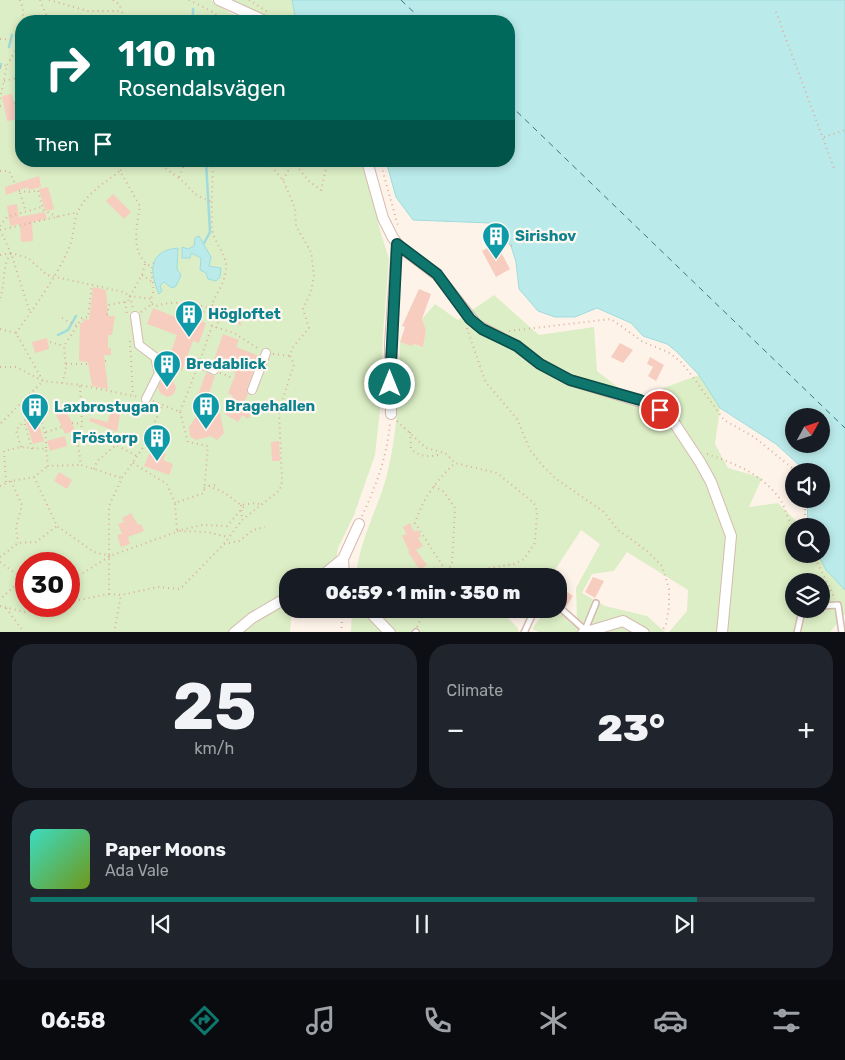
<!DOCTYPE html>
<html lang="en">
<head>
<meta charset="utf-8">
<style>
  :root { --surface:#171b24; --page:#20242c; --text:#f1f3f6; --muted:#9ea1a6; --line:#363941; --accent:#0f766e }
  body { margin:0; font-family:Rubik,sans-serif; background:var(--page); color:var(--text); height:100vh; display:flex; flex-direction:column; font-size:19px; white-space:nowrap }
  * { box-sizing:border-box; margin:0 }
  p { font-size:16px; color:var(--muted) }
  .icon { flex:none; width:28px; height:28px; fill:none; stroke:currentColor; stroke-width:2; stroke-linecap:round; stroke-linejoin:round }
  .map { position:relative; height:632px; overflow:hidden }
  .drawer { display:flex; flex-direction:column; gap:12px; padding:12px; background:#0d0f14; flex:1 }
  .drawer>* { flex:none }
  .hud { position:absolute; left:15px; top:15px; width:500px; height:152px; border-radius:20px; box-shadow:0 2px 8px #0003; background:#00695c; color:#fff; overflow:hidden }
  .needle { width:32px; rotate:50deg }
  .tools { position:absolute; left:785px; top:408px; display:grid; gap:10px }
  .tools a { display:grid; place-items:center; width:45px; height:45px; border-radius:50%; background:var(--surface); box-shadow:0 2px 8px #0003; font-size:25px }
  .speed { position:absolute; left:15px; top:552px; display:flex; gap:10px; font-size:25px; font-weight:700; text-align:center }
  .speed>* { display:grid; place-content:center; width:65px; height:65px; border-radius:50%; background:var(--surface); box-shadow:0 2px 8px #0003; line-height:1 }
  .speed .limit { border:8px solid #d22; background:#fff; color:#111 }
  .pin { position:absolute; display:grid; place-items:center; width:42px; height:42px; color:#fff; margin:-21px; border:2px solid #fff; border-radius:50%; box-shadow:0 1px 5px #0007 }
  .me { position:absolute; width:55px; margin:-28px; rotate:0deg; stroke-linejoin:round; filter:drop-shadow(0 0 4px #0008) }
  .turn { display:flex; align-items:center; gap:18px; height:105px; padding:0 20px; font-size:22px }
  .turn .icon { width:65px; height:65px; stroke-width:2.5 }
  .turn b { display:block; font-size:35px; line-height:42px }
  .then { display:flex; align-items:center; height:48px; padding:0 20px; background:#0003; gap:10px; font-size:19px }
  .big { font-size:38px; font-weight:800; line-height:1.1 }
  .drawer .tile { flex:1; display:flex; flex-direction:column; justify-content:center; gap:8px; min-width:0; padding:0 18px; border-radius:20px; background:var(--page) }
  .drawer .dial { align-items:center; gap:0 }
  .dial b { font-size:65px; line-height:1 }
  .song { display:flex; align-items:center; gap:15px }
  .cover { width:60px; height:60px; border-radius:8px; background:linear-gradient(135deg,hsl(170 70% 55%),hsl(80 70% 35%)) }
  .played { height:5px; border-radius:2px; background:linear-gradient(90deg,var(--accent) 85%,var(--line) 85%) }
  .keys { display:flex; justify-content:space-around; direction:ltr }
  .heat { display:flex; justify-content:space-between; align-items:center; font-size:28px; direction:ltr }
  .drawer .tiles { flex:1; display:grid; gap:12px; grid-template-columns:1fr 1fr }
  .tile:last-child { grid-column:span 2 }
  .trip { position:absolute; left:279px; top:568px; width:288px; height:50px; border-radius:20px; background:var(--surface); box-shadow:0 2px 8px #0003; font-weight:800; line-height:50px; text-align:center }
  .tabs { display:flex; height:80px; justify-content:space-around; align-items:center; background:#090b0e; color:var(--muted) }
  .tabs .icon { width:35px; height:35px }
  .tabs .selected { color:var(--accent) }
  .tabs b { font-size:22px; color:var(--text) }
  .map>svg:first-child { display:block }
</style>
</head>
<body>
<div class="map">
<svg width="845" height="633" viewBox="0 0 845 633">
  <rect width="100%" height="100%" fill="#fef3e9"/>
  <path fill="#dceec5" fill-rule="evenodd" d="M0,0H211L230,13L252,21H21V161H362L369,174L379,227L389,259L383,334L380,410L375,455L354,515L338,548L334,576H288V609H324L316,613L292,611L290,632H0ZM26,564H69V606H26Z
    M228,0H292L296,21H269Z
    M494,295L539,335L594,327L597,371L633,399L699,375L720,408L715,444L728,468L762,478L749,507L778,503L801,526H794V554H818L827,570L845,590V614L830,632H669L687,611L688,590L627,552L614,571L592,574L582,593L605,606L647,616L665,632H539L532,629L545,611L577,618L576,588L600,544L581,530L551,576H356C359,543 375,514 385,482C398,435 399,390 400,342L411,346L414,344L423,347L426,330L422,319L435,304L458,320ZM794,581H821V609H794Z
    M352,609H510L505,615L518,628L519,632L351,633Z"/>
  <path fill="#bbeaea" stroke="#a0dcdd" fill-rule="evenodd" d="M292,0H845V590L826,570L818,554H821V526H808L807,499H821V471H801L799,465L776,444L720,408L699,375L676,351L667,344L643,336L631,323L597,308L575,317H555L538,311L519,289L516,262L511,246L490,223L413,220L396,197L386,161H509V21H296ZM821,416V444H794V416Z
    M199,236L211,257L209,266L221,268L220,277L216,281L208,279L206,273L200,270L201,258L191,253L190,258H182V247L188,249L194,246L195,238Z
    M178,248L177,269L181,275L176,286L172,288L164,282L160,286L162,291L159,294C150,273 147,251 178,248Z"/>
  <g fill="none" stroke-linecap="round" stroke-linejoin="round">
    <path stroke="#a0dcdd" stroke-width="2.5" d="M193,9V15L198,21
      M9,47L12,35
      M0,68L1,64
      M204,243L210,232L206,161
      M58,335L68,330L76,316"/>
    <path stroke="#38797b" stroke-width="1" stroke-dasharray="6 5" stroke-linecap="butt" d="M401,0L423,21
      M509,104L845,428"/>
  </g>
  <path fill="#f6cdbe" d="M12,94L18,119L7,121L2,96Z
    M39,176L41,187L28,190V187L6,195L5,187Z
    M48,187L54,209L45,211L39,189Z
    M113,194L131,212L124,219L106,201Z
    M17,204L19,217L45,212L47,219L32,222L33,241L21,242L20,224L10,226L7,206Z
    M496,243L510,269L496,277L482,251Z
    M93,287L106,290L108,316H115L112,335H108V348H111V355H104L108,389L92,386L88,362L79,361L80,323H83V319L89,320Z
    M419,289L431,294L422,319L426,330L423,347L414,344L411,346L400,342L405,327L402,326Z
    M189,305L205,311L201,321L206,323L199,343L193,341L182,371L166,365L177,335L147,324L153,308L183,320Z
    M224,309L238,316L242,326L222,316Z
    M223,334L239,340L236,347L259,356L247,388L248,393L243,406L252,413L248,419L242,415L238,422L225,414L233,396L228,393L236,373L218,366V362L214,360Z
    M47,338L49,349L35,353L32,342Z
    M620,343L633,350L623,363L611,357Z
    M650,357L664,365L656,381L648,376L653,367L647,364Z
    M176,373L173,381L176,387L174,394L168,397L161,394L158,388L161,381Z
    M206,373L215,376L207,399L198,395Z
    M111,406L121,408L117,432L89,421L90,418L108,422Z
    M65,408L75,430L65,434L55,412Z
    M213,413L216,415L220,413L224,433L217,440L211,436L196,440L190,436L189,427L197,415H206L211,417Z
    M37,418L44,441L33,444L26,422Z
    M65,436L67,446L50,451L47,441Z
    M279,441L280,461H272L271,442Z
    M156,450L166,454L163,460L173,464L169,475L144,466L149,454Z
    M59,472L72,480L67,489L54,481Z
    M131,513L138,525L141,524L144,531L128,537L130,544L121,547L117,535L122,534L118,524L124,522L122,518Z
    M410,523L414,532L418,530L421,536L418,538L423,546L416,550L427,565L420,570L408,552L409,551L402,536L406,534L408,537L403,527Z
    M593,577L604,581L595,598L585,592Z
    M558,585L573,596L566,607L558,602Z"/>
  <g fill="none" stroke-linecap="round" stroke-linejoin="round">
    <g stroke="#d5bbb0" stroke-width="8">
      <path id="service" d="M558,606L585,630L596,603
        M821,606L838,605L842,633
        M415,633L416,632
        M524,633L535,609
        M797,633L802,611L808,609"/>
    </g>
    <g stroke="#d5bbb0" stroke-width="10">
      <path id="pedestrian" d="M135,316L139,345L155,357L159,373L146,399
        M199,363L214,370
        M252,390L266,353"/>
    </g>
    <g stroke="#d5bbb0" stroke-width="12">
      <path id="minor" d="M219,0L265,21
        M367,161L383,218L393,238L400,247L437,275L477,325L517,346L540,364L570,380L651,405L675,424L700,462L711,482L731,536L722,633
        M391,414L390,344L397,244
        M343,559L344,576
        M322,576L343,559L359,524
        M367,609L390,633
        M234,633L252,618L288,597
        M583,633L623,621L644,633"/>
    </g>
    <path stroke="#dcafa0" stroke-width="2" stroke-dasharray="1 4" stroke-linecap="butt" d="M20,0L23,8V21
      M40,0L49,21
      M49,0L88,11H121L130,21
      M113,0L120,5L121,11
      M189,0L213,12L224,21
      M249,0L268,12
      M776,12L835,171
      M273,16L279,21
      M0,39L21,40
      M0,67L7,65
      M4,81L21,77
      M0,99L7,65L21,42
      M14,103L21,100
      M0,106L4,105
      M824,137L845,130
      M126,161L120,171L140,206C137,225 129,256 152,267
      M159,161C165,169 170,171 177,177C195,189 187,194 213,202
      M380,161L398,226
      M0,171H9L15,183
      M179,177L186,161
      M283,180L293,162L309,181L321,190L327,164L323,161
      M19,191L29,192L38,190L43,210L58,217
      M20,193L26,212
      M0,226L7,217L42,207
      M0,230L11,253L28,258L47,275L123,292L130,296L133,309
      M0,230L78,212
      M511,246L515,243
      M0,255L11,253L30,313
      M145,264L142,275L130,296L151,299
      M142,275L152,282
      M0,298C6,283 1,268 11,253
      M125,302L127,314
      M152,304L156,306C173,300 192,303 209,308
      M212,305L223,311
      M141,312L152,304C150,298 152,297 153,292C155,277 147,276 155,259
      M107,315L109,305L128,301L129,297
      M62,318L77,326
      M212,326C203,305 223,293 226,270C228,257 217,246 213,234C210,223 213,176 213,161
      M216,328L222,311
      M467,328L485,381L517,419L530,450L542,465L555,478L604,512L617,529L647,551L662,566L669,589V607L666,624L661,633
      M0,329L16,333L43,381L0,424
      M509,331L611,319L643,342L668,352L680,361L690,373L724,420L754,437L796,471
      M16,333C35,306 56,278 69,248C74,237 73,225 77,214C84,195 104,183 120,171
      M130,341L133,396
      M50,342L64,346
      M273,354L290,356
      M202,355L212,326L234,333L259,349
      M105,361H106
      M66,364H88
      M0,367H16L43,381L80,385L139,397
      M220,373L233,378
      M62,383L66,370L64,346L82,318L88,317L92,284
      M80,386L82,424L78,445L81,465L122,478
      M28,396C38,417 47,425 46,449
      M153,401L180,412L196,371
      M180,412L188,442L208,446L204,493L175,503L177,531L207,532L228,537
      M397,421L426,448L445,453L455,463L497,473L534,503L537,511L535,543L524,559L514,564L443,576
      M72,423L82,424
      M46,432L62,427
      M410,432L411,449C421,458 431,457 442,454
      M21,447L16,430L24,421
      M32,449L24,421L35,410
      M707,454C734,463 762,474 780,499C786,508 786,518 794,527
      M133,463L167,484L175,503
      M94,469L97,461L116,445L137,456
      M34,477L57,526L94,552L110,556
      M11,481L22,505L16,527L18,543
      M6,482L4,451L21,447L46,449L48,466L81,465
      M0,486L11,481L34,477L48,466
      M209,486L215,485
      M434,486L444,492L455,508L452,563L446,576
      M204,488L209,486L225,493L241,505L256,503L262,505
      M805,499V526
      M241,505L242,520
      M362,516C376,486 387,457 390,423
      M224,544L239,541L253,530L265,527
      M813,554L835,599
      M0,557L18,543L36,542L57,526
      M0,562L23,579L0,599
      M448,574L415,523C423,498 436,481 455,463
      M69,579L85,572L110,556L176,532
      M109,594L121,595L158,587L180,589L224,544L242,520L280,490L282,481L279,410L294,364L290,356L293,347L309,328L303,309L311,292L314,275L311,252L296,226L295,208L283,180L267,161
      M69,602L109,594V506L122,478L144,446L163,404
      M0,606L25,612L53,606
      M6,608L23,631
      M417,627L426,609
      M114,633L121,595
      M341,633L343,609"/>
    <use href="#service" stroke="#fff" stroke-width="5"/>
    <use href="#pedestrian" stroke="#fff" stroke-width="8"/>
    <use href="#minor" stroke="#fff" stroke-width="10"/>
    <path stroke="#dcafa0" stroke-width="2" stroke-dasharray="1 4" stroke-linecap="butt" d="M177,531L202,525L227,526L246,504"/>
  </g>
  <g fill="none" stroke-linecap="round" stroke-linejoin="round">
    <g stroke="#0a4d48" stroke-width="12">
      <path id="route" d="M390,384L397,244L437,274L470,319L482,329L517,346L540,364L570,380L640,400L660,410"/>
    </g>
    <use href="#route" stroke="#0f766e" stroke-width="9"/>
  </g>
  <defs>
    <g id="building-pin" transform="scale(1.4375)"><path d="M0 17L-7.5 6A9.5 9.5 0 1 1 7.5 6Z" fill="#0f9aa8" stroke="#fff8f1"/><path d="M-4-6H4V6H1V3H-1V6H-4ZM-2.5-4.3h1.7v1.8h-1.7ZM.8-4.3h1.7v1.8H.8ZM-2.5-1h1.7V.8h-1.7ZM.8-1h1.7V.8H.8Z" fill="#fff"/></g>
  </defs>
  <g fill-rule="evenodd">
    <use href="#building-pin" x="496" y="236"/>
    <use href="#building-pin" x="189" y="314"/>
    <use href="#building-pin" x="167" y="364"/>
    <use href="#building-pin" x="206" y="406"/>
    <use href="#building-pin" x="35" y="407"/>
    <use href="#building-pin" x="157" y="438"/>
  </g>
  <g text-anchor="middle" stroke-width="4.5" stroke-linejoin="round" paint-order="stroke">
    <g font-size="15" font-weight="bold" fill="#0d838f" stroke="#fff8f1" text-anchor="start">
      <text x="515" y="241">Sirishov</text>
      <text x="208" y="319">Högloftet</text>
      <text x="186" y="369">Bredablick</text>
      <text x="225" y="411">Bragehallen</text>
      <text x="54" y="412">Laxbrostugan</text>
      <text x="138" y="443" text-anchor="end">Fröstorp</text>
    </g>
  </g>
</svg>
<div class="tools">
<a><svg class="needle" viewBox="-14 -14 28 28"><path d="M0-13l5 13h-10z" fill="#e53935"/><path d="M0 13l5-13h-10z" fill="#9ea1a6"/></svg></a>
<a><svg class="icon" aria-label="sound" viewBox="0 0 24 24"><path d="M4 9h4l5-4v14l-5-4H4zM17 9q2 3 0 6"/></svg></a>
<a><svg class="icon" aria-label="search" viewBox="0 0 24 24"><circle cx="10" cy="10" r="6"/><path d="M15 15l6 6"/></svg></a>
<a><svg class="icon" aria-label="layers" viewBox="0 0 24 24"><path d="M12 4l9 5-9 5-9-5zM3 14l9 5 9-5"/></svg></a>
</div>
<div class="speed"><div class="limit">30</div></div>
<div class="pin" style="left:660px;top:410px;background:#d93025"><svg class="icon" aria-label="arrive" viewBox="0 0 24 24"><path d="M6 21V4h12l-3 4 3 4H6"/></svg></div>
<svg class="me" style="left:390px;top:384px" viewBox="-20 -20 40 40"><circle r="17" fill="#0f766e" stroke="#fff" stroke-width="3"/><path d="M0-11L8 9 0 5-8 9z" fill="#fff"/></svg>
<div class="trip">06:59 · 1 min · 350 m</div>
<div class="hud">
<div class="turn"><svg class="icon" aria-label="right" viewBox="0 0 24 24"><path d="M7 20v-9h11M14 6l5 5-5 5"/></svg><div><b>110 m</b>Rosendalsvägen</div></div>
<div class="then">Then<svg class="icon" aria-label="arrive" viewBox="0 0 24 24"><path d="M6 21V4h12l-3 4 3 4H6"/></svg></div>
</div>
</div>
<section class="drawer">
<div class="tiles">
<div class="tile dial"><b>25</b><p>km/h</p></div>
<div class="tile"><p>Climate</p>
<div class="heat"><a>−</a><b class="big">23°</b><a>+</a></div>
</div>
<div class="tile">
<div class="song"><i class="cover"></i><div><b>Paper Moons</b><p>Ada Vale</p></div></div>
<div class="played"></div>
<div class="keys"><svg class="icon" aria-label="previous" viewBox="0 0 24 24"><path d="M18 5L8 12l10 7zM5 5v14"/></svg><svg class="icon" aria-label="pause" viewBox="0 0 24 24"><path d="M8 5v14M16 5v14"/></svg><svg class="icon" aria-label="next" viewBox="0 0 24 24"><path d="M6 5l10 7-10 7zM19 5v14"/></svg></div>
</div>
</div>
</section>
<nav class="tabs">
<b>06:58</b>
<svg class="icon selected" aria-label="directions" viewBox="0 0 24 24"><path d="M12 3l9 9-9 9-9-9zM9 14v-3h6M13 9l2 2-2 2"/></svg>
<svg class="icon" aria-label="music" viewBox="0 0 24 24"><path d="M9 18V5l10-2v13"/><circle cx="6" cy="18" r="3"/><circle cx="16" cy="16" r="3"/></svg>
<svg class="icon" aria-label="phone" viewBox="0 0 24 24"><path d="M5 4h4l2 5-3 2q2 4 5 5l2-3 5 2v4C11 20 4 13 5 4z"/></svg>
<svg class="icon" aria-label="climate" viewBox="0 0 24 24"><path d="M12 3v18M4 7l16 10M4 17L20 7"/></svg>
<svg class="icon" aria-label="car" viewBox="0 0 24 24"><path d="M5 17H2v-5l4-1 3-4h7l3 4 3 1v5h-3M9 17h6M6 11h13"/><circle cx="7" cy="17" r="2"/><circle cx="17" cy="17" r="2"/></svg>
<svg class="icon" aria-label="filters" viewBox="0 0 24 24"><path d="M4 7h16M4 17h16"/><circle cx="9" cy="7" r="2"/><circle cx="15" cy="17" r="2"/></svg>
</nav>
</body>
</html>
